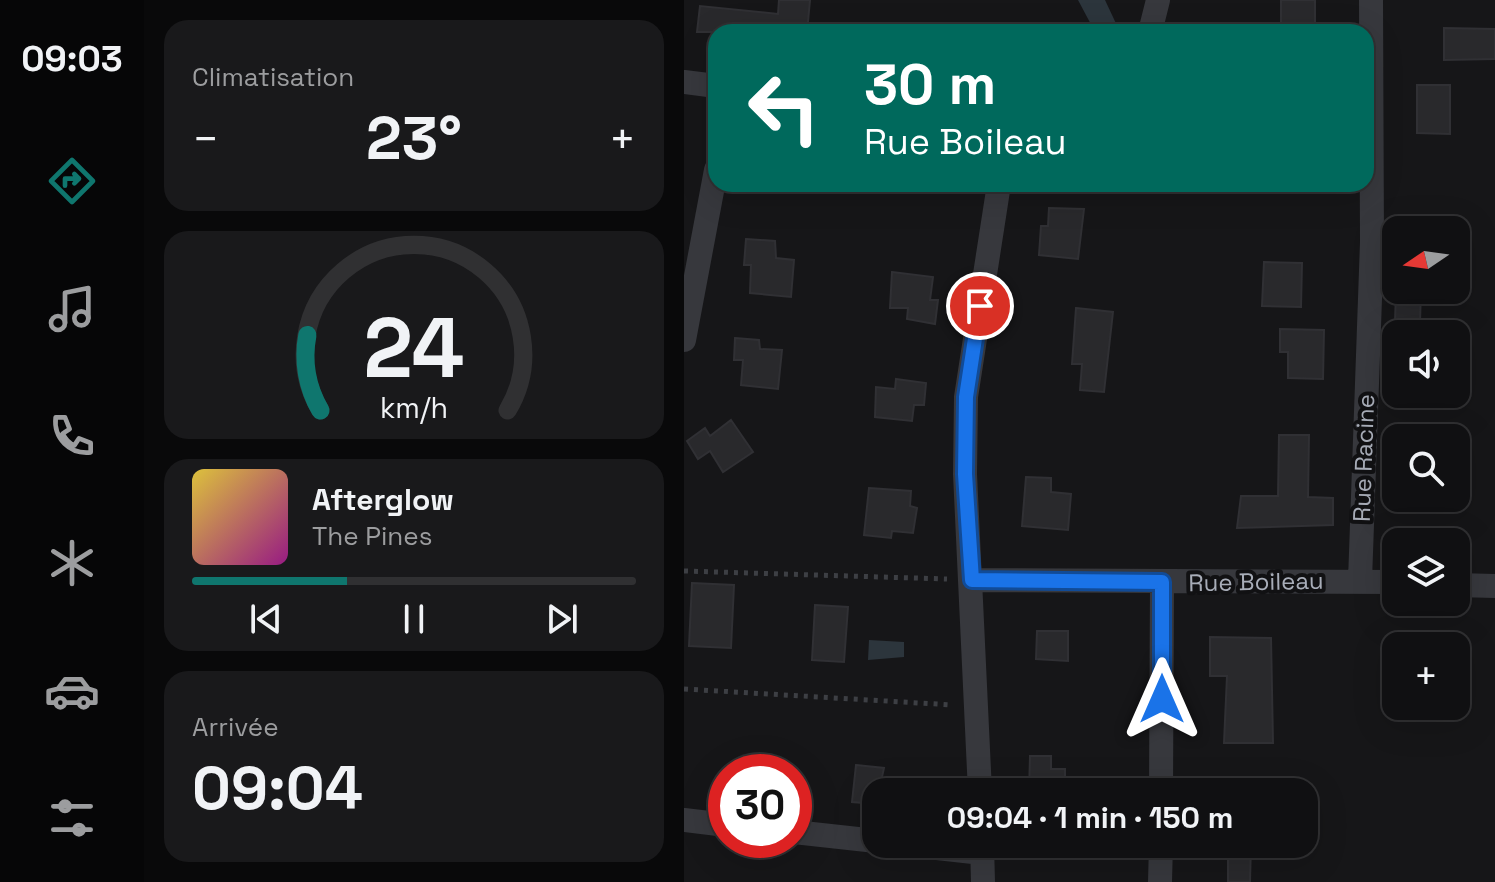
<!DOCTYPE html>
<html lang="fr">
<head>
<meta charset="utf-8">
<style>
  :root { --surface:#101012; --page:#19191b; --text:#f1f3f6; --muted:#9c9d9f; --line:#303032; --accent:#0f766e }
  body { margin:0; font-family:"Space Grotesk",sans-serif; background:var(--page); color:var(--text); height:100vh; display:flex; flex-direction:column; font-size:30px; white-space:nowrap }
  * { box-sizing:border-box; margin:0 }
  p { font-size:26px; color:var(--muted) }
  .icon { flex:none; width:44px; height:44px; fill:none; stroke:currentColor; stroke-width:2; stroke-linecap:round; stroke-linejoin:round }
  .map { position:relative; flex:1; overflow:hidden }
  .drawer { display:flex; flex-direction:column; gap:20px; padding:20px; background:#09090a; width:540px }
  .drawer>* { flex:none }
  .hud { position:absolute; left:24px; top:24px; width:666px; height:168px; border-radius:24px; box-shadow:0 8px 32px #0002,0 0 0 2px var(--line); background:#00695c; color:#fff; overflow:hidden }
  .needle { width:52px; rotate:257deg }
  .tools { position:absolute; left:698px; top:216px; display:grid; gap:16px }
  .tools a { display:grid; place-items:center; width:88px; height:88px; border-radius:16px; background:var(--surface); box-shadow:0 8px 32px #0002,0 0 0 2px var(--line); font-size:40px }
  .speed { position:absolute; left:24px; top:754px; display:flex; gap:16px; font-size:40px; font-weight:700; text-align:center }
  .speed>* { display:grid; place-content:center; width:104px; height:104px; border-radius:50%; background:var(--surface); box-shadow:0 8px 32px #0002,0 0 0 2px var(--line); line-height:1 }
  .speed .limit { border:12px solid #d22; background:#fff; color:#111 }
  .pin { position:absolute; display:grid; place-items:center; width:68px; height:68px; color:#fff; margin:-34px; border:4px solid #fff; border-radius:50%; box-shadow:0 2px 8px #0007 }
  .me { position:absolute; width:88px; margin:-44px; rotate:0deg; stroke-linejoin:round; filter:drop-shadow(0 0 6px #0008) }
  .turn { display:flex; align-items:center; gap:28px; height:168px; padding:0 24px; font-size:36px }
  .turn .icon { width:104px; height:104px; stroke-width:2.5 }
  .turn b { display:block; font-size:56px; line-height:68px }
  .big { font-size:60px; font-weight:600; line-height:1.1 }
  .drawer .tile { flex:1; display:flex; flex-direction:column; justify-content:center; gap:12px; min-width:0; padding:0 28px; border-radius:24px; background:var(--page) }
  .drawer .dial { align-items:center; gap:0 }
  .dial svg { height:208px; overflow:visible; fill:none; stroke:var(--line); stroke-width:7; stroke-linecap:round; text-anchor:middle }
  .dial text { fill:var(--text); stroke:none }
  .song { display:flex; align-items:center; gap:24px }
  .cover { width:96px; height:96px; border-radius:12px; background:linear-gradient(135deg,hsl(50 70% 55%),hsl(310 70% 35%)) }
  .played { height:8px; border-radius:4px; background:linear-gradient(90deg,var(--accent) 35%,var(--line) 35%) }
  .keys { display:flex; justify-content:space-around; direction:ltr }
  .heat { display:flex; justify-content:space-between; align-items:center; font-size:44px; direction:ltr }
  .trip { position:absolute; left:178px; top:778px; width:456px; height:80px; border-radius:24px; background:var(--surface); box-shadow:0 8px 32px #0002,0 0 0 2px var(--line); font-weight:600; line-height:80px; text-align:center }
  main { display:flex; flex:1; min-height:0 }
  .tab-bar { display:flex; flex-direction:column; width:144px; justify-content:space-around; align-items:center; background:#060607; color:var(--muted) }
  .tab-bar .icon { width:56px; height:56px }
  .tab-bar .current { color:var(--accent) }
  .tab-bar b { font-size:36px; color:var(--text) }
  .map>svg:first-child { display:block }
</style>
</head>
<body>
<main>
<nav class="tab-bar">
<b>09:03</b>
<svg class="icon current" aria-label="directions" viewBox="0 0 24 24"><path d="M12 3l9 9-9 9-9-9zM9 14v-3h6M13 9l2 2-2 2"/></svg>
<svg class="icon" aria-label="music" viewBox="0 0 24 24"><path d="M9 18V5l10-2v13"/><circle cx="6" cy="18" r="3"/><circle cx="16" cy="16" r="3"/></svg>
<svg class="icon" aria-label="phone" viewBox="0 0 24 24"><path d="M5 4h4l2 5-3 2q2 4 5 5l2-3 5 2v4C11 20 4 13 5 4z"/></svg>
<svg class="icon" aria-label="climate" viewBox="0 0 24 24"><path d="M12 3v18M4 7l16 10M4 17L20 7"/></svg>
<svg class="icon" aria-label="car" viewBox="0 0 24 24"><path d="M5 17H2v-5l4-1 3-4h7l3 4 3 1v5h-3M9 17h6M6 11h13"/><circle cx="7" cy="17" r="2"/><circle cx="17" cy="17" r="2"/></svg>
<svg class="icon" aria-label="filters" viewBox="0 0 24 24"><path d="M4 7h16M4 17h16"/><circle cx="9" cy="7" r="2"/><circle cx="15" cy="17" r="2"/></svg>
</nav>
<section class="drawer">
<div class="tile"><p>Climatisation</p>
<div class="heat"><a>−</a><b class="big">23°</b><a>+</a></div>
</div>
<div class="tile dial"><svg viewBox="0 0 100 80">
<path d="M14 69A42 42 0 1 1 86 69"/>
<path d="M14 69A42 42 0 0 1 9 40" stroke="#0f766e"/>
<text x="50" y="56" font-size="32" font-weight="700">24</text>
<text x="50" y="72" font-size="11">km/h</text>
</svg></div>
<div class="tile">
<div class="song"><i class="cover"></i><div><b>Afterglow</b><p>The Pines</p></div></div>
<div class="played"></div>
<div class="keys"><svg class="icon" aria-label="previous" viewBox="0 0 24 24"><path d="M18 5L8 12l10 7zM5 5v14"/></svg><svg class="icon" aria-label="pause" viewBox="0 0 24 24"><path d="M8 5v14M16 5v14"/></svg><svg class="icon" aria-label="next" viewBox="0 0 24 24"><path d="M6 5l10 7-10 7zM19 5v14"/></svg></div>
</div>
<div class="tile"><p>Arrivée</p><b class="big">09:04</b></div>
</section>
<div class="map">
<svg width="811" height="882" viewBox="0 0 811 882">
  <rect width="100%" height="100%" fill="#161618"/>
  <path fill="#2c353c" d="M394,0H421L436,32H411Z
    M185,640L220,642V657L184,660Z"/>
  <path fill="#29292c" stroke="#303034" stroke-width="2" d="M95,0H126L123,32H13L16,6L94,14Z
    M597,0H631V23L597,24Z
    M760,28L811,29V59L760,60Z
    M733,85H766V134L733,133Z
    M365,208L400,209L394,259L355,255L357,226H364Z
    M62,239L91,241L92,258L110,260L107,297L66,293L67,265H60Z
    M580,262L618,263L617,307L578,306Z
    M208,272L249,277L246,300H254L251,324L223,319L224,308H206Z
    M712,290H737L736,322H711Z
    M392,308L429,312L420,392L396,390L398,364H388Z
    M596,329L640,330L639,379L604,378V352H596Z
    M51,338L75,340L76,349L98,350L94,389L57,385L59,360H50Z
    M212,379L242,383L240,405H230L228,421L191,417L192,387L211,389Z
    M47,420L69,452L39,472L26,451L14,459L3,441L21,428L26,436Z
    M595,435H625L624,497L649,498V525L553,528L557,496H594Z
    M342,477L367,478V492L387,494L384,530L338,526Z
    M185,488L227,491L226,506L233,508L229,533L208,531L207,538L180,535Z
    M8,583L50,585L47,648L5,646Z
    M131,605L164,607L160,662L128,660Z
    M353,631H384V661L352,659Z
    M526,637L587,638L589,743H540L543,676H526Z
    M346,756H367V769H381V792H345Z
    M172,765L200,768L192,804L168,802Z
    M544,844H567L566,882H544Z"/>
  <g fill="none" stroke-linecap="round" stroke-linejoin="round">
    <path stroke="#3d3f44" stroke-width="5" stroke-dasharray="4 6" stroke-linecap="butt" d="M0,571L263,579
      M0,689L269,705"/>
    <path stroke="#37383d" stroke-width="24" d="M466,32L474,0
      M0,82L32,86
      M0,340L32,170
      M288,580L712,582
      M676,581L688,242L687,0
      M772,585L811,586
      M296,792L281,474L282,397L315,184
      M477,792L478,582
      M0,820L42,825
      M110,832L192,841
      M217,844L298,853
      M298,844L299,882
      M476,882L477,844"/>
  </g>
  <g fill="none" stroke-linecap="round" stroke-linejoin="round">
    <g stroke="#114b97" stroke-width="20">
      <path id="route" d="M296,306L282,397L281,474L288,580L478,582V699"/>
    </g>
    <use href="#route" stroke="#1a73e8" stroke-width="14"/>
  </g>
  <g text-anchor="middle" stroke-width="8" stroke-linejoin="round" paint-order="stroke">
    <g font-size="24" fill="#a8adb8" stroke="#111113">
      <text transform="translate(680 458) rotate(-88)" y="8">Rue Racine</text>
      <text transform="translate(572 582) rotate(-1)" y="8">Rue Boileau</text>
    </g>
  </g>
</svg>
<div class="tools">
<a><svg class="needle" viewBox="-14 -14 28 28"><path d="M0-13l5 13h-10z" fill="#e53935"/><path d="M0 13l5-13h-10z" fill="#9c9d9f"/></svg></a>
<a><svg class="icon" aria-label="sound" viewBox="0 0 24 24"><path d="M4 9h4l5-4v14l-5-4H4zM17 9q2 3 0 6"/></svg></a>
<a><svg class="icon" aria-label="search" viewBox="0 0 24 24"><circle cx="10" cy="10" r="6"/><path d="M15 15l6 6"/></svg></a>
<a><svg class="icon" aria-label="layers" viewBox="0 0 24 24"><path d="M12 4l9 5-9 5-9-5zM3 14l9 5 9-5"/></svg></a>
<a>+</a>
</div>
<div class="speed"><div class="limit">30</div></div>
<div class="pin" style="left:296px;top:306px;background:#d93025"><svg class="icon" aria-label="arrive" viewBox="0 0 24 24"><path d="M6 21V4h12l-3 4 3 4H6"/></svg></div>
<svg class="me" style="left:478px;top:699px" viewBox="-20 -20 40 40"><path d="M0-17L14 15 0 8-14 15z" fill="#1a73e8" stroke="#fff" stroke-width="4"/></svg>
<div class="trip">09:04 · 1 min · 150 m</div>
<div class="hud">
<div class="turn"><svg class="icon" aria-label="left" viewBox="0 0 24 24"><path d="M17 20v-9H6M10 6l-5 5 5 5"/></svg><div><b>30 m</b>Rue Boileau</div></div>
</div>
</div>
</main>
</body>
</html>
